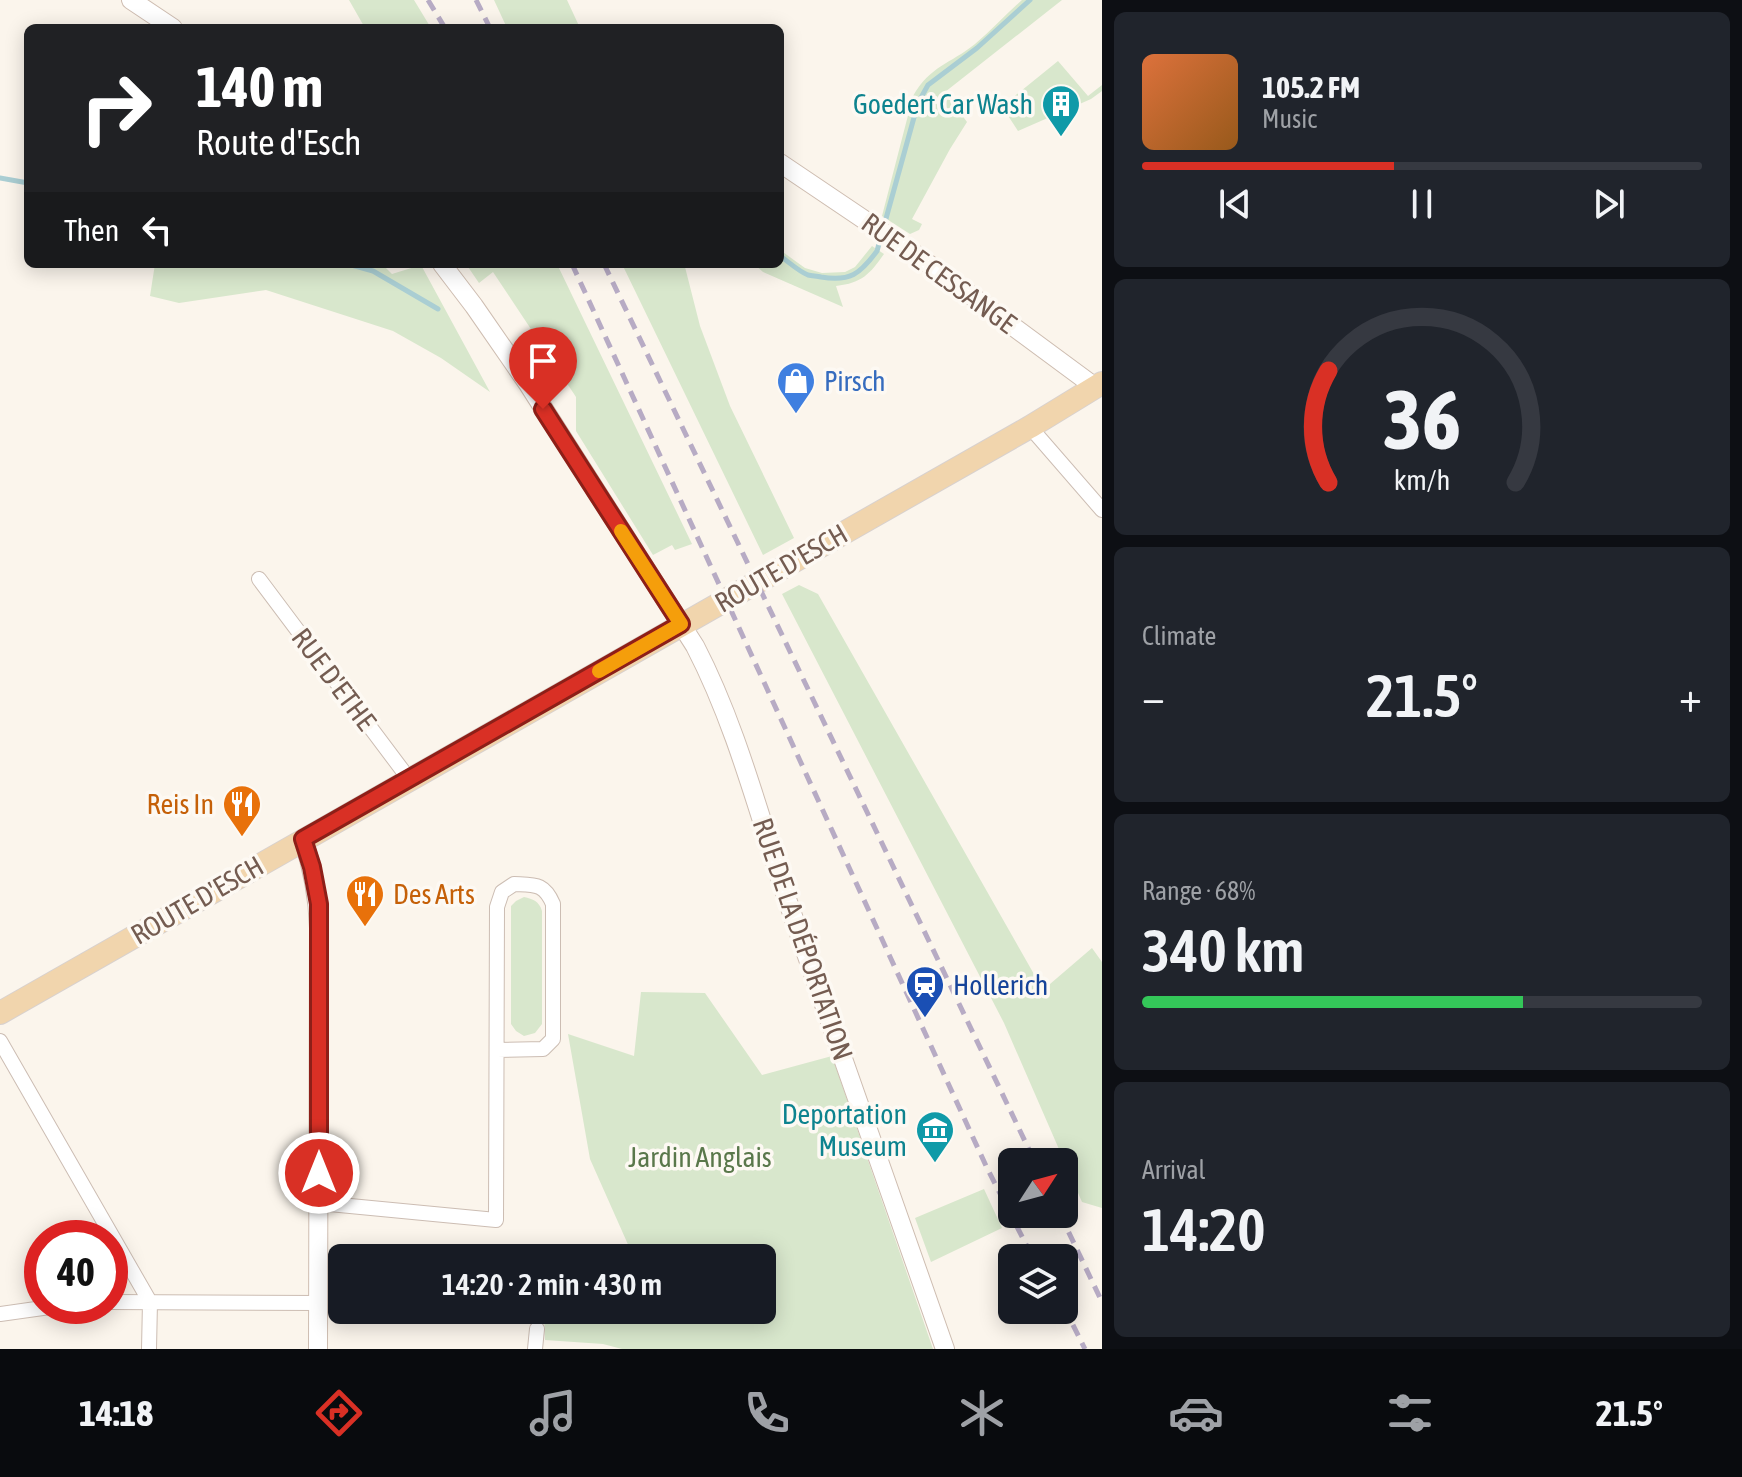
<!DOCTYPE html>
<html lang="en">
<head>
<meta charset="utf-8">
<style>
  :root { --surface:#171b24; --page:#20242c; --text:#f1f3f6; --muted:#9ea1a6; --line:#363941; --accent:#d93025 }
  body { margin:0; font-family:"Asap Condensed",sans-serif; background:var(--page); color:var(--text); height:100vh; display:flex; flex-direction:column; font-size:30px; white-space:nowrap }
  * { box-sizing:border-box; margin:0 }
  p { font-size:26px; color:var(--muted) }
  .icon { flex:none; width:44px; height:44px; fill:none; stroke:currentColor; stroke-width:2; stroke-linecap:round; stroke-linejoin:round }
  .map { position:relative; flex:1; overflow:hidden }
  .side { display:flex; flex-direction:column; gap:12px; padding:12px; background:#0d0f14; width:640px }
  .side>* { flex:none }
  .top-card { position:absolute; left:24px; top:24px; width:760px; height:244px; border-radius:12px; box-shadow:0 4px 20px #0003; background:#202124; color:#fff; overflow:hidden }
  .needle { width:52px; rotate:54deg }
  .tools { position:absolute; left:998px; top:1148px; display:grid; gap:16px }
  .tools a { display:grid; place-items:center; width:80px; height:80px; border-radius:12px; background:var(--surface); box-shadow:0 4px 20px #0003; font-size:40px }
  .speed { position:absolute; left:24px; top:1220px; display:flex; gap:16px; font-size:40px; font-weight:700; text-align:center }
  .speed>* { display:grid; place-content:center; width:104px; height:104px; border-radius:50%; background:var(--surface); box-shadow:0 4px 20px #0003; line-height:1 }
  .speed .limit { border:12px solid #d22; background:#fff; color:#111 }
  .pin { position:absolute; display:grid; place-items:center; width:68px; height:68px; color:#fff; margin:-82px -34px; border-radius:50% 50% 50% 0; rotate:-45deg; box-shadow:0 0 8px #0007 }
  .pin .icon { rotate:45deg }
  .me { position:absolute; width:88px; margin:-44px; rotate:0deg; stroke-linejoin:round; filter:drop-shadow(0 0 6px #0008) }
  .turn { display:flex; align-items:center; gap:28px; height:168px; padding:0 40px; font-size:36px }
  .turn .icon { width:104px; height:104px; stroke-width:2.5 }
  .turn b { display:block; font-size:56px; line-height:68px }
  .then { display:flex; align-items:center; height:76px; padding:0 40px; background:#0003; gap:16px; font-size:30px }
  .big { font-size:60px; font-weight:600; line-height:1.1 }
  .side .card { flex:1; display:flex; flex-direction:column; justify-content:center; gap:12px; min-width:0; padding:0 28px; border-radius:12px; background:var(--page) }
  .side .dial { align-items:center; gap:0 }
  .dial svg { height:208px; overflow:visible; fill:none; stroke:var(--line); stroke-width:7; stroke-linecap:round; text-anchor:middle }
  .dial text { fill:var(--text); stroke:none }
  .song { display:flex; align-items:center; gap:24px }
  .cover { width:96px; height:96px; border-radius:12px; background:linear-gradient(135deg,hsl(20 70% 55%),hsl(30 70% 35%)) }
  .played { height:8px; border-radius:4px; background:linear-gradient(90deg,var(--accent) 45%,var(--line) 45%) }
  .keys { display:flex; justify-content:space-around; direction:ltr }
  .heat { display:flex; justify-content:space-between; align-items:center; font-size:44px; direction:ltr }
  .charge { height:12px; border-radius:6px; background:linear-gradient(90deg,#34c759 68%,var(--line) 0) }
  .trip { position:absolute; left:328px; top:1244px; width:448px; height:80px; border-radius:12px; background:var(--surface); box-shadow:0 4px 20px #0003; font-weight:600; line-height:80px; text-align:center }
  .menu { display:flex; height:128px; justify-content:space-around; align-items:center; background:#090b0e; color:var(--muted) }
  .menu .icon { width:56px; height:56px }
  .menu .active { color:var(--accent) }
  .menu b { font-size:36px; color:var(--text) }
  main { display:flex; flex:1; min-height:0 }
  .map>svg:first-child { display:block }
</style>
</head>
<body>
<main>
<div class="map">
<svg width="1102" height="1349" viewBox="0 0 1102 1349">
  <rect width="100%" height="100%" fill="#fbf5ec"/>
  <path fill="#d8e7cc" d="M349,0H414L431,28H365Z
    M494,0H567L580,28H507Z
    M1022,0H1062L945,92L967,122L950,149L912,219L922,224L919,230L910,234L882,216L913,96C930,66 950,64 975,44C992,30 1006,14 1022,0Z
    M1058,61L1088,96L1102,85V91L1091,99L1018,131L1005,111L1006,103Z
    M872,246L884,254C870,274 862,283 836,286L843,307L763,272L754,264H780V250L805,268L822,273L845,272L855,267Z
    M155,264H382L392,274L421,265L490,392L441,358L393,331L266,290L179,303L150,296Z
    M466,264H557L692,544L675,550L672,545L653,555L576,431V397L493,272L479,283Z
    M622,264H686L685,267L700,326L730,406L794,538L763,555Z
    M799,585L818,594L1043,990L1092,948L1102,962V1208L1082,1202L1004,1023L782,594Z
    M524,897C533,899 539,901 542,911V1024L535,1033L524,1036L516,1031L511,1024V906L516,901Z
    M641,992L705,993L762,1075L832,1056L933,1349H622L603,1344L545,1340L544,1310H762V1258H602L630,1249L590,1159L568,1034L634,1056Z
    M984,1189L1002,1228L931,1262L915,1218Z"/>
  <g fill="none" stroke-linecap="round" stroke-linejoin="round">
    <path stroke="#aaced3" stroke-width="5" d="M0,178L28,183
      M780,256C789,262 798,271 808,275C812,276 817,276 821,277C850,282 860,274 877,251L918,103L928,85L977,48L1030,0
      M348,264L373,271L438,309"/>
    <g stroke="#ccbdb3" stroke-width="16">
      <path id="street" d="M1030,427L1102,510
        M259,579L409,779
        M0,1041L150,1302L149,1349
        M319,1203L496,1220L497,907L502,892L514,884C535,885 544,883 553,904V1039L543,1049L497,1050
        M110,1302L318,1303
        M0,1314L57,1306
        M535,1349L537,1329"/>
    </g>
    <g stroke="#cebdb1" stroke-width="20">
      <path id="secondary" d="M131,0L173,28
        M780,163L915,254L1095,387
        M442,264L474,306L528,384L695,646C737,727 759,816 788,902C840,1051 893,1200 945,1349
        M303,839C313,869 318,897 319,928L318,1349"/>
    </g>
    <g stroke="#d8d1ce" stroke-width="24">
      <path id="primary" d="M0,1013L1030,427L1102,383"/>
    </g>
    <use href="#street" stroke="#fff" stroke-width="14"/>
    <use href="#secondary" stroke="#fff" stroke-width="18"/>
    <use href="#primary" stroke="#f1d5ad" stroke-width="22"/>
    <path stroke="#b7abc4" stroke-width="5" stroke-dasharray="12 8" stroke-linecap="butt" d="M428,0L445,28
      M476,0L490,28
      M572,264L987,1168L1033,1258
      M604,264L1035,1162
      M1060,1214L1102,1302
      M1064,1307L1085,1349"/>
  </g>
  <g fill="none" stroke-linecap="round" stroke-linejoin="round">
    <g stroke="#8d1f18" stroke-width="20">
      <path id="route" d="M319,1173V904L312,867L303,839L681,624L543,409"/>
    </g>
    <use href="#route" stroke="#d93025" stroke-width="14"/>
    <path stroke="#f59e0b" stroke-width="14" d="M599,671L681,624L621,531"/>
  </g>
  <defs>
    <g id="building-pin" transform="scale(2)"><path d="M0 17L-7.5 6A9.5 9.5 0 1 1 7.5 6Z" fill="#0f9aa8" stroke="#fdf9f3"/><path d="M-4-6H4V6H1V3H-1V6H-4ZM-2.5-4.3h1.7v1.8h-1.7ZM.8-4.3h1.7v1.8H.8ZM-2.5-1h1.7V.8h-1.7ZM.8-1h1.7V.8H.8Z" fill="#fff"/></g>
    <g id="shop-pin" transform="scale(2)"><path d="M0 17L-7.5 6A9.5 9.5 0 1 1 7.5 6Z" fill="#3f7fe0" stroke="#fdf9f3"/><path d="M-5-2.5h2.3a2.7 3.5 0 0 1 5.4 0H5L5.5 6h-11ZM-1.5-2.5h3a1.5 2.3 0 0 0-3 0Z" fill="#fff"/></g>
    <g id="restaurant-pin" transform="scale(2)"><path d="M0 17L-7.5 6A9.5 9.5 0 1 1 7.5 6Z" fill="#e8710a" stroke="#fdf9f3"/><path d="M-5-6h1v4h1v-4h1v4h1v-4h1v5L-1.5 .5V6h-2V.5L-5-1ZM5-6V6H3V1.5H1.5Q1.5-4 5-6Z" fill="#fff"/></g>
    <g id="station-pin" transform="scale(2)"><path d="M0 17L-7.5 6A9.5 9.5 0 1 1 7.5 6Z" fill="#1a4fb4" stroke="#fdf9f3"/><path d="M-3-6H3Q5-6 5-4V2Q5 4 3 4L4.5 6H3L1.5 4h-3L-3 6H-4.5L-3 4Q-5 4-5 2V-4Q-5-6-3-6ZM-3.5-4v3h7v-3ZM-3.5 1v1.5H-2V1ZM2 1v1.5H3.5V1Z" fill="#fff"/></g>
    <g id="museum-pin" transform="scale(2)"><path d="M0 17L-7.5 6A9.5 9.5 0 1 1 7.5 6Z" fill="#0f9aa8" stroke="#fdf9f3"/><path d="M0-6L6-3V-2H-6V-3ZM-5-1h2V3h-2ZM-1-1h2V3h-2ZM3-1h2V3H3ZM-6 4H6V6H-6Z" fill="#fff"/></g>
  </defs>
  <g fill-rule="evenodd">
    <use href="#building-pin" x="1061" y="104"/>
    <use href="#shop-pin" x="796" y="381"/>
    <use href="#restaurant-pin" x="242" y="804"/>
    <use href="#restaurant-pin" x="365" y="894"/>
    <use href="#station-pin" x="925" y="985"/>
    <use href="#museum-pin" x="935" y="1130"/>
  </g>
  <g text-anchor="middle" stroke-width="7" stroke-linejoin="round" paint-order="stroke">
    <g font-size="28" fill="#0d838f" stroke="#fdf9f3" text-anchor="end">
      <text x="1033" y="114">Goedert Car Wash</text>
      <text x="907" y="1124">Deportation<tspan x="907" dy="32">Museum</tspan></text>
    </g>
    <g font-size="28" fill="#745c51" stroke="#fdf9f3">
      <text transform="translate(939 273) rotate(36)" y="10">RUE DE CESSANGE</text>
      <text transform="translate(781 568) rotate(-30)" y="10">ROUTE D'ESCH</text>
      <text transform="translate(334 679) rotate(53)" y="10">RUE D'ETHE</text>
      <text transform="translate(197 900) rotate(-30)" y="10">ROUTE D'ESCH</text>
      <text transform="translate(803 939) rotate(71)" y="10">RUE DE LA DÉPORTATION</text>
    </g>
    <g font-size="28" fill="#366cbe" stroke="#fdf9f3" text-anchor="start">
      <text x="824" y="391">Pirsch</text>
    </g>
    <g font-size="28" fill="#c56008" stroke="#fdf9f3" text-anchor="end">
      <text x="214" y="814">Reis In</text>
      <text x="393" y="904" text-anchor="start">Des Arts</text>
    </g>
    <g font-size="28" fill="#164399" stroke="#fdf9f3" text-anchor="start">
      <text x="953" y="995">Hollerich</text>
    </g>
    <g font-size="28" fill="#5a784b" stroke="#fdf9f3">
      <text x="700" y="1167">Jardin Anglais</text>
    </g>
  </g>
</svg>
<div class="tools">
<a><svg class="needle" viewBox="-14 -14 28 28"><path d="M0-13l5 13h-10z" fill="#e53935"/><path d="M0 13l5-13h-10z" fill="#9ea1a6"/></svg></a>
<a><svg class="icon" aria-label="layers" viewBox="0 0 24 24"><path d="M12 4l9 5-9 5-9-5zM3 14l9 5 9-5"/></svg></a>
</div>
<div class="speed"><div class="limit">40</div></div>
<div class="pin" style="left:543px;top:409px;background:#d93025"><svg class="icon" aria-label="arrive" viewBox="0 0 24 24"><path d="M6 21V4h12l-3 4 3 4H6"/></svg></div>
<svg class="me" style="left:319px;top:1173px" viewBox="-20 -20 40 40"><circle r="17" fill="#d93025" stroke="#fff" stroke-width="3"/><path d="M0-11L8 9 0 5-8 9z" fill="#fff"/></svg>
<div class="trip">14:20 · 2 min · 430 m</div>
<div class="top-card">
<div class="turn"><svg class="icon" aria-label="right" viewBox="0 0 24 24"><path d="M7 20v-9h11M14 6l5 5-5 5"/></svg><div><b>140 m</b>Route d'Esch</div></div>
<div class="then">Then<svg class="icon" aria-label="left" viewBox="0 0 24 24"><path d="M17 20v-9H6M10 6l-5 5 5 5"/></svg></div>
</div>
</div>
<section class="side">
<div class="card">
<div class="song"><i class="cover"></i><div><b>105.2 FM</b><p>Music</p></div></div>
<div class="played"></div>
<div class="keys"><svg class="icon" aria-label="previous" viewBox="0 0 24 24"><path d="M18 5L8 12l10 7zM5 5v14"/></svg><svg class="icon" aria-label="pause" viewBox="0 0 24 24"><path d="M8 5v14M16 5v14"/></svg><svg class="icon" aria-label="next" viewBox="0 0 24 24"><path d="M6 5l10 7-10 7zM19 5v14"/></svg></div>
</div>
<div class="card dial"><svg viewBox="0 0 100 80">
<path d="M14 69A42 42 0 1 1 86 69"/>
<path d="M14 69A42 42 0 0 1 14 26" stroke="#d93025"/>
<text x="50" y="56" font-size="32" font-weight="700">36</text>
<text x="50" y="72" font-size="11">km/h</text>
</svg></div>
<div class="card"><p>Climate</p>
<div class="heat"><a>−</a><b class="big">21.5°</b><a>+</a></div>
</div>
<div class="card"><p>Range · 68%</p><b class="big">340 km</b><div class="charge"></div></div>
<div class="card"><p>Arrival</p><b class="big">14:20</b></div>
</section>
</main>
<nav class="menu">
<b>14:18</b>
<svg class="icon active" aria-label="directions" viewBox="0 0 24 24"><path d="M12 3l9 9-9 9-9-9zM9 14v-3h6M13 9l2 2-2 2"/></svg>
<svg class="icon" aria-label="music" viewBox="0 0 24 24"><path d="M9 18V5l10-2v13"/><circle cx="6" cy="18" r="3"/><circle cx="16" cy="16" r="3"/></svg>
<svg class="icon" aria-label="phone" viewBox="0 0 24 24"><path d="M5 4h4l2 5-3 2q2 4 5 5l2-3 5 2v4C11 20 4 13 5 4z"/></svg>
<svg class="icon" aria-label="climate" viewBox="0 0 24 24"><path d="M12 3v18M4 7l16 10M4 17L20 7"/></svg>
<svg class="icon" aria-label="car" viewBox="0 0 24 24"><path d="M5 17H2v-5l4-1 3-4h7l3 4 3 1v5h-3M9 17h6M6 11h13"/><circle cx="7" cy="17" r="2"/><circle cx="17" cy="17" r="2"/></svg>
<svg class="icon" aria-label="filters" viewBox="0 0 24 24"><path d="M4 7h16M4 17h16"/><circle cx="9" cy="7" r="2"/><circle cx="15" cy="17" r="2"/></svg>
<b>21.5°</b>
</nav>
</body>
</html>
